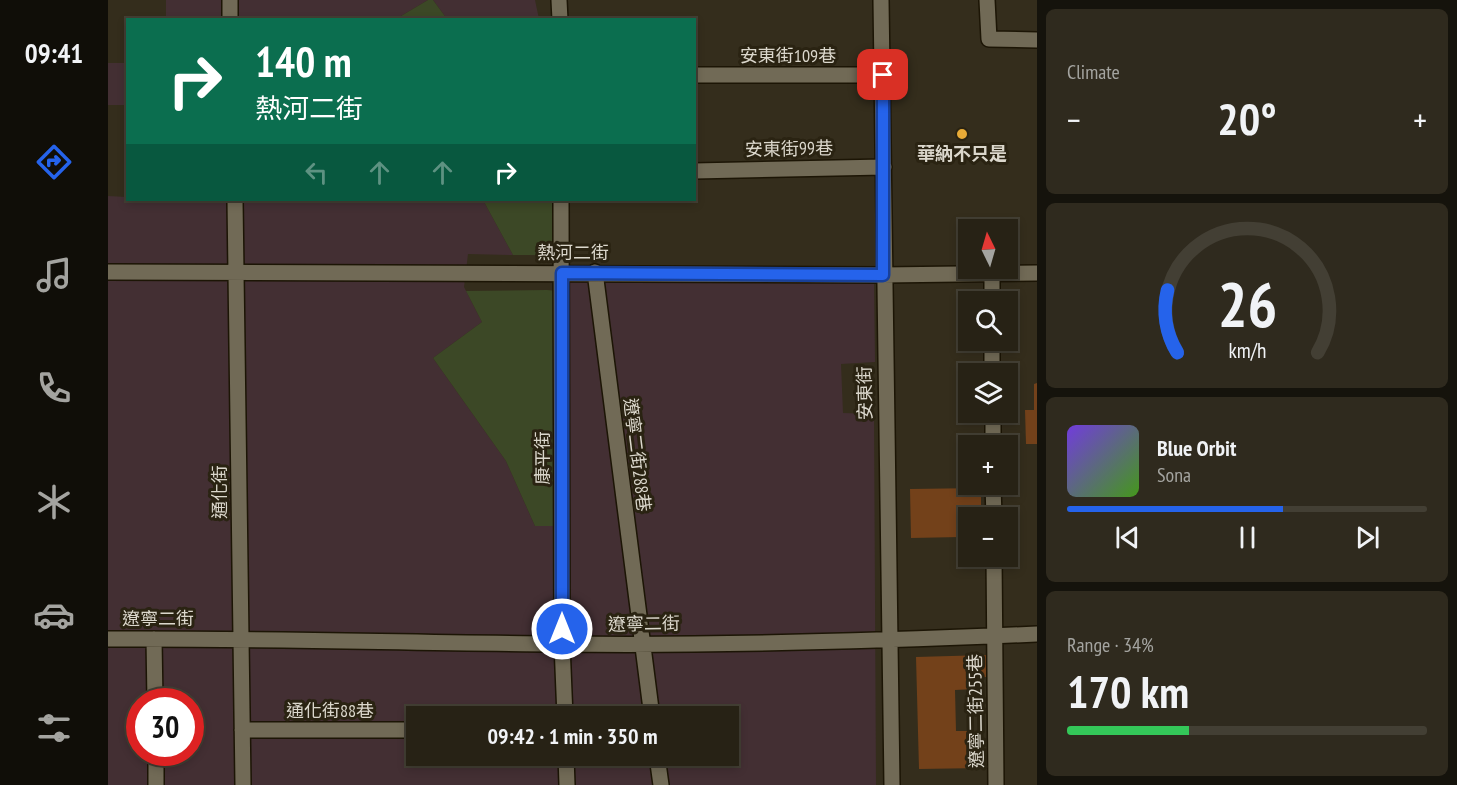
<!DOCTYPE html>
<html lang="en">
<head>
<meta charset="utf-8">
<style>
  :root { --surface:#272215; --page:#2f2a1e; --text:#f1f3f6; --muted:#a4a4a0; --line:#433f34; --accent:#2563eb }
  body { margin:0; font-family:"PT Sans Narrow","Noto Sans TC",sans-serif; background:var(--page); color:var(--text); height:100vh; display:flex; flex-direction:column; font-size:22px; white-space:nowrap }
  * { box-sizing:border-box; margin:0 }
  p { font-size:20px; color:var(--muted) }
  .icon { flex:none; width:33px; height:33px; fill:none; stroke:currentColor; stroke-width:2; stroke-linecap:round; stroke-linejoin:round }
  .map { position:relative; flex:1; overflow:hidden }
  .drawer { display:flex; flex-direction:column; gap:9px; padding:9px; background:#15130c; width:420px }
  .drawer>* { flex:none }
  .banner { position:absolute; left:18px; top:18px; width:570px; height:183px; border-radius:0px; box-shadow:0 3px 9px #0003,0 0 0 2px var(--line); background:#0b6e4f; color:#fff; overflow:hidden }
  .needle { width:39px; rotate:355deg }
  .controls { position:absolute; left:850px; top:219px; display:grid; gap:12px }
  .controls a { display:grid; place-items:center; width:60px; height:60px; border-radius:0px; background:var(--surface); box-shadow:0 3px 9px #0003,0 0 0 2px var(--line); font-size:30px }
  .speed { position:absolute; left:18px; top:688px; display:flex; gap:12px; font-size:30px; font-weight:700; text-align:center }
  .speed>* { display:grid; place-content:center; width:78px; height:78px; border-radius:50%; background:var(--surface); box-shadow:0 3px 9px #0003,0 0 0 2px var(--line); line-height:1 }
  .speed .limit { border:9px solid #d22; background:#fff; color:#111 }
  .pin { position:absolute; display:grid; place-items:center; width:51px; height:51px; color:#fff; margin:-26px; border-radius:12px; box-shadow:0 3px 9px #0006 }
  .me { position:absolute; width:66px; margin:-33px; rotate:0deg; stroke-linejoin:round; filter:drop-shadow(0 0 4px #0008) }
  .turn { display:flex; align-items:center; gap:21px; height:126px; padding:0 30px; font-size:27px }
  .turn .icon { width:78px; height:78px; stroke-width:2.5 }
  .turn b { display:block; font-size:42px; line-height:51px }
  .lanes { display:flex; align-items:center; height:57px; padding:0 30px; background:#0003; justify-content:center; gap:30px; direction:ltr }
  .lanes .off { opacity:.35 }
  .big { font-size:45px; font-weight:700; line-height:1.1 }
  .drawer .widget { flex:1; display:flex; flex-direction:column; justify-content:center; gap:9px; min-width:0; padding:0 21px; border-radius:9px; background:var(--page) }
  .drawer .dial { align-items:center; gap:0 }
  .dial svg { height:156px; overflow:visible; fill:none; stroke:var(--line); stroke-width:7; stroke-linecap:round; text-anchor:middle }
  .dial text { fill:var(--text); stroke:none }
  .song { display:flex; align-items:center; gap:18px }
  .cover { width:72px; height:72px; border-radius:9px; background:linear-gradient(135deg,hsl(260 70% 55%),hsl(100 70% 35%)) }
  .played { height:6px; border-radius:3px; background:linear-gradient(90deg,var(--accent) 60%,var(--line) 60%) }
  .keys { display:flex; justify-content:space-around; direction:ltr }
  .heat { display:flex; justify-content:space-between; align-items:center; font-size:33px; direction:ltr }
  .charge { height:9px; border-radius:4px; background:linear-gradient(90deg,#34c759 34%,var(--line) 0) }
  .trip { position:absolute; left:298px; top:706px; width:333px; height:60px; border-radius:0px; background:var(--surface); box-shadow:0 3px 9px #0003,0 0 0 2px var(--line); font-weight:700; line-height:60px; text-align:center }
  main { display:flex; flex:1; min-height:0 }
  .tabs { display:flex; flex-direction:column; width:108px; justify-content:space-around; align-items:center; background:#100e08; color:var(--muted) }
  .tabs .icon { width:42px; height:42px }
  .tabs .on { color:var(--accent) }
  .tabs b { font-size:27px; color:var(--text) }
  .map>svg:first-child { display:block }
</style>
</head>
<body>
<main>
<nav class="tabs">
<b>09:41</b>
<svg class="icon on" aria-label="directions" viewBox="0 0 24 24"><path d="M12 3l9 9-9 9-9-9zM9 14v-3h6M13 9l2 2-2 2"/></svg>
<svg class="icon" aria-label="music" viewBox="0 0 24 24"><path d="M9 18V5l10-2v13"/><circle cx="6" cy="18" r="3"/><circle cx="16" cy="16" r="3"/></svg>
<svg class="icon" aria-label="phone" viewBox="0 0 24 24"><path d="M5 4h4l2 5-3 2q2 4 5 5l2-3 5 2v4C11 20 4 13 5 4z"/></svg>
<svg class="icon" aria-label="climate" viewBox="0 0 24 24"><path d="M12 3v18M4 7l16 10M4 17L20 7"/></svg>
<svg class="icon" aria-label="car" viewBox="0 0 24 24"><path d="M5 17H2v-5l4-1 3-4h7l3 4 3 1v5h-3M9 17h6M6 11h13"/><circle cx="7" cy="17" r="2"/><circle cx="17" cy="17" r="2"/></svg>
<svg class="icon" aria-label="filters" viewBox="0 0 24 24"><path d="M4 7h16M4 17h16"/><circle cx="9" cy="7" r="2"/><circle cx="15" cy="17" r="2"/></svg>
</nav>
<div class="map">
<svg width="929" height="785" viewBox="0 0 929 785">
  <rect width="100%" height="100%" fill="#342d1c"/>
  <path fill="#432f33" fill-rule="evenodd" d="M58,0H320L288,19L58,20Z
    M325,0H427L431,19H339Z
    M0,63H19V105H0Z
    M0,196L19,197L20,200H375L405,255L360,254L356,287L374,322L325,358L398,461L427,526L449,281H766L767,362L733,364L735,413L766,414L768,785H0ZM32,702H82V753H32ZM309,717H621V756H309Z"/>
  <path fill="#3c4826" d="M320,0H325L339,19H288Z
    M375,200H444L446,246L434,255H405Z
    M439,290L449,291L447,526H427L398,461L325,358L374,322L358,291Z"/>
  <path fill="#73411a" d="M929,383V444H918L917,410H926V384Z
    M873,488V518H861V529L852,530L853,537L803,538L802,489Z
    M878,655V677L867,678V689L847,690L848,731H863L864,749H873L874,768L811,769L808,657Z"/>
  <g fill="none" stroke-linecap="round" stroke-linejoin="round">
    <g stroke="#1c1505" stroke-width="18">
      <path id="minor" d="M122,0V20
        M451,0L452,20
        M773,0L784,785
        M879,0L881,39L929,40
        M586,75H775
        M586,171L776,167
        M127,200L135,785
        M453,200L454,644L457,717
        M0,272L775,275L929,273
        M487,272L544,717
        M884,273V302
        M884,340V374
        M885,412V446
        M885,484L886,518
        M886,556L888,785
        M0,639C151,638 302,643 453,644C611,646 771,641 929,634
        M46,639L47,702
        M134,730H309
        M48,753V785
        M458,756L459,785
        M549,756L553,785"/>
    </g>
    <use href="#minor" stroke="#716a56" stroke-width="15"/>
  </g>
  <g fill="none" stroke-linecap="round" stroke-linejoin="round">
    <g stroke="#184099" stroke-width="15">
      <path id="route" d="M454,629V273L775,275V75"/>
    </g>
    <use href="#route" stroke="#2563eb" stroke-width="10"/>
  </g>
  <circle fill="#e8ab37" stroke="#2a2312" stroke-width="2" cx="854" cy="134" r="6"/>
  <g text-anchor="middle" stroke-width="6" stroke-linejoin="round" paint-order="stroke">
    <g font-size="18" fill="#dbd7cc" stroke="#2a2312">
      <text x="680" y="62">安東街109巷</text>
      <text transform="translate(681 149) rotate(-1)" y="6">安東街99巷</text>
      <text x="465" y="259">熱河二街</text>
      <text transform="translate(757 393) rotate(-91)" y="6">安東街</text>
      <text transform="translate(529 455) rotate(83)" y="6">遼寧二街288巷</text>
      <text transform="translate(435 458) rotate(-90)" y="6">康平街</text>
      <text transform="translate(112 492) rotate(-90)" y="6">通化街</text>
      <text x="50" y="625">遼寧二街</text>
      <text transform="translate(536 624) rotate(-1)" y="6">遼寧二街</text>
      <text x="222" y="717">通化街88巷</text>
      <text transform="translate(868 711) rotate(-91)" y="6">遼寧二街255巷</text>
    </g>
    <g font-size="18" font-weight="bold" fill="#dbd7cc" stroke="#2a2312">
      <text x="854" y="160">華納不只是</text>
    </g>
  </g>
</svg>
<div class="controls">
<a><svg class="needle" viewBox="-14 -14 28 28"><path d="M0-13l5 13h-10z" fill="#e53935"/><path d="M0 13l5-13h-10z" fill="#a4a4a0"/></svg></a>
<a><svg class="icon" aria-label="search" viewBox="0 0 24 24"><circle cx="10" cy="10" r="6"/><path d="M15 15l6 6"/></svg></a>
<a><svg class="icon" aria-label="layers" viewBox="0 0 24 24"><path d="M12 4l9 5-9 5-9-5zM3 14l9 5 9-5"/></svg></a>
<a>+</a>
<a>−</a>
</div>
<div class="speed"><div class="limit">30</div></div>
<div class="pin" style="left:775px;top:75px;background:#d93025"><svg class="icon" aria-label="arrive" viewBox="0 0 24 24"><path d="M6 21V4h12l-3 4 3 4H6"/></svg></div>
<svg class="me" style="left:454px;top:629px" viewBox="-20 -20 40 40"><circle r="17" fill="#2563eb" stroke="#fff" stroke-width="3"/><path d="M0-11L8 9 0 5-8 9z" fill="#fff"/></svg>
<div class="trip">09:42 · 1 min · 350 m</div>
<div class="banner">
<div class="turn"><svg class="icon" aria-label="right" viewBox="0 0 24 24"><path d="M7 20v-9h11M14 6l5 5-5 5"/></svg><div><b>140 m</b>熱河二街</div></div>
<div class="lanes"><svg class="icon off" aria-label="left" viewBox="0 0 24 24"><path d="M17 20v-9H6M10 6l-5 5 5 5"/></svg><svg class="icon off" aria-label="ahead" viewBox="0 0 24 24"><path d="M12 20V5M6 11l6-6 6 6"/></svg><svg class="icon off" aria-label="ahead" viewBox="0 0 24 24"><path d="M12 20V5M6 11l6-6 6 6"/></svg><svg class="icon" aria-label="right" viewBox="0 0 24 24"><path d="M7 20v-9h11M14 6l5 5-5 5"/></svg></div>
</div>
</div>
<section class="drawer">
<div class="widget"><p>Climate</p>
<div class="heat"><a>−</a><b class="big">20°</b><a>+</a></div>
</div>
<div class="widget dial"><svg viewBox="0 0 100 80">
<path d="M14 69A42 42 0 1 1 86 69"/>
<path d="M14 69A42 42 0 0 1 9 37" stroke="#2563eb"/>
<text x="50" y="56" font-size="32" font-weight="700">26</text>
<text x="50" y="72" font-size="11">km/h</text>
</svg></div>
<div class="widget">
<div class="song"><i class="cover"></i><div><b>Blue Orbit</b><p>Sona</p></div></div>
<div class="played"></div>
<div class="keys"><svg class="icon" aria-label="previous" viewBox="0 0 24 24"><path d="M18 5L8 12l10 7zM5 5v14"/></svg><svg class="icon" aria-label="pause" viewBox="0 0 24 24"><path d="M8 5v14M16 5v14"/></svg><svg class="icon" aria-label="next" viewBox="0 0 24 24"><path d="M6 5l10 7-10 7zM19 5v14"/></svg></div>
</div>
<div class="widget"><p>Range · 34%</p><b class="big">170 km</b><div class="charge"></div></div>
</section>
</main>
</body>
</html>
